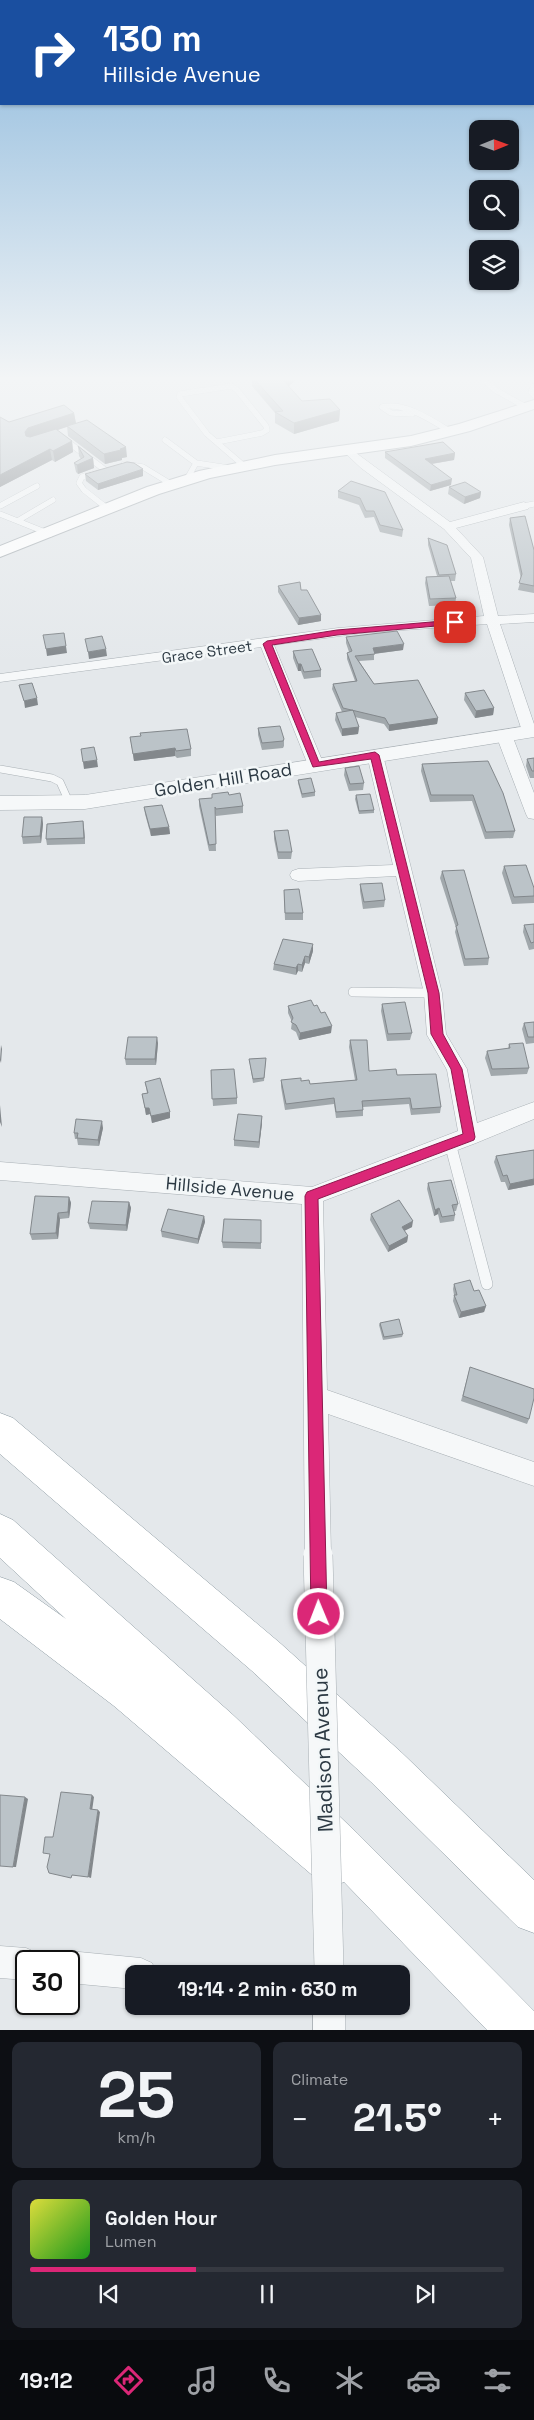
<!DOCTYPE html>
<html lang="en">
<head>
<meta charset="utf-8">
<style>
  :root { --surface:#171b24; --page:#242831; --text:#f1f3f6; --muted:#9ea1a6; --line:#363941; --accent:#db2777 }
  body { margin:0; font-family:"Space Grotesk",sans-serif; background:var(--page); color:var(--text); height:100vh; display:flex; flex-direction:column; font-size:19px; white-space:nowrap }
  * { box-sizing:border-box; margin:0 }
  p { font-size:16px; color:var(--muted) }
  .icon { flex:none; width:28px; height:28px; fill:none; stroke:currentColor; stroke-width:2; stroke-linecap:round; stroke-linejoin:round }
  .map { position:relative; height:2030px; overflow:hidden }
  .side { display:flex; flex-direction:column; gap:12px; padding:12px; background:#0d0f14; flex:1 }
  .side>* { flex:none }
  .top-card { position:absolute; left:0px; top:0px; width:535px; height:105px; box-shadow:0 1px 4px #0004; background:#1a4fa0; color:#fff; overflow:hidden }
  .needle { width:32px; rotate:89deg }
  .controls { position:absolute; left:469px; top:120px; display:grid; gap:10px }
  .controls a { display:grid; place-items:center; width:50px; height:50px; border-radius:10px; background:var(--surface); box-shadow:0 1px 4px #0004; font-size:25px }
  .speed { position:absolute; left:15px; top:1950px; display:flex; gap:10px; font-size:25px; font-weight:700; text-align:center }
  .speed>* { display:grid; place-content:center; width:65px; height:65px; border-radius:50%; background:var(--surface); box-shadow:0 1px 4px #0004; line-height:1 }
  .speed .limit { border:2px solid #111; border-radius:8px; background:#fff; color:#111 }
  .pin { position:absolute; display:grid; place-items:center; width:42px; height:42px; color:#fff; margin:-21px; border-radius:10px; box-shadow:0 2px 8px #0006 }
  .me { position:absolute; width:55px; margin:-28px; rotate:359deg; stroke-linejoin:round; filter:drop-shadow(0 0 4px #0008) }
  .turn { display:flex; align-items:center; gap:18px; height:105px; padding:0 20px; font-size:22px }
  .turn .icon { width:65px; height:65px; stroke-width:2.5 }
  .turn b { display:block; font-size:35px; line-height:42px }
  .big { font-size:38px; font-weight:600; line-height:1.1 }
  .side .widget { flex:1; display:flex; flex-direction:column; justify-content:center; gap:8px; min-width:0; padding:0 18px; border-radius:10px; background:var(--page) }
  .side .dial { align-items:center; gap:0 }
  .dial b { font-size:65px; line-height:1 }
  .song { display:flex; align-items:center; gap:15px }
  .cover { width:60px; height:60px; border-radius:8px; background:linear-gradient(135deg,hsl(60 70% 55%),hsl(120 70% 35%)) }
  .played { height:5px; border-radius:2px; background:linear-gradient(90deg,var(--accent) 35%,var(--line) 35%) }
  .keys { display:flex; justify-content:space-around; direction:ltr }
  .heat { display:flex; justify-content:space-between; align-items:center; font-size:28px; direction:ltr }
  .side .tiles { flex:1; display:grid; gap:12px; grid-template-columns:1fr 1fr }
  .widget:last-child { grid-column:span 2 }
  .trip { position:absolute; left:125px; top:1965px; width:285px; height:50px; border-radius:10px; background:var(--surface); box-shadow:0 1px 4px #0004; font-weight:600; line-height:50px; text-align:center }
  .menu { display:flex; height:80px; justify-content:space-around; align-items:center; background:#090b0e; color:var(--muted) }
  .menu .icon { width:35px; height:35px }
  .menu .on { color:var(--accent) }
  .menu b { font-size:22px; color:var(--text) }
  .map>svg:first-child { display:block }
</style>
</head>
<body>
<div class="map">
<svg width="534" height="2030" viewBox="0 0 534 2030">
  <rect width="100%" height="100%" fill="#e4e8eb"/>
  <g fill="none" stroke-linecap="round" stroke-linejoin="round">
    <g stroke="#a9b0b5" stroke-width="6">
      <path id="service-far3" d="M119,380H124
        M483,380L497,391L526,407
        M534,386L531,392L534,395
        M412,414L391,413L382,407C404,401 433,421 451,432
        M64,439L105,470
        M165,440L196,463L229,468
        M217,442L262,433L267,430L266,426L237,390L231,386L180,394L179,397L207,434L243,465
        M124,464L143,467L171,484
        M95,473L82,477L79,483L84,490L108,509
        M187,479L196,463
        M0,506L37,486
        M524,506L534,504
        M0,514L50,534
        M19,520L53,500"/>
    </g>
    <g stroke="#a9b0b5" stroke-width="8">
      <path id="service-far2" d="M0,769L52,778L60,782L69,802"/>
    </g>
    <g stroke="#a9b0b5" stroke-width="10">
      <path id="service-far1" d="M353,992L433,993"/>
    </g>
    <g stroke="#a9b0b5" stroke-width="12">
      <path id="service" d="M450,1143L487,1284"/>
    </g>
    <g stroke="#a9b0b5" stroke-width="1">
      <path id="minor" d="M348,447L450,522L524,502L530,506L528,509L456,528L483,557L498,616L534,614V622L500,624L534,724V734H524L522,731L487,624L362,633L274,645L324,765L321,768H311L308,765L261,647L0,682V674L338,628L484,616L471,558L444,529L361,468L342,450Z
        M504,730L512,735L534,793V819L528,818L526,814L496,735Z
        M375,750L380,752L383,755L442,993L446,1034L467,1069L477,1123L534,1102V1119L476,1143L323,1201L327,1390L534,1462V1486L328,1414L331,1555L327,1564L318,1568L309,1564L305,1555L302,1204L0,1180V1162L312,1187L458,1131L447,1070L427,1035L424,993L396,876L298,881L292,879L290,875L292,871L298,869L393,865L367,755L370,752Z
        M0,1946L26,1948L37,1953L41,1961H26V1980L0,1978Z
        M69,1951L141,1958L152,1963L157,1974H134V1989L69,1983V1961H56L58,1956Z
        M313,2006H345V2030H313Z"/>
    </g>
    <g stroke="#a9b0b5" stroke-width="1">
      <path id="tertiary" d="M534,725V737L85,809L0,810V796L85,795Z"/>
    </g>
    <g stroke="#a9b0b5" stroke-width="2">
      <path id="secondary" d="M534,400V409L470,431L411,446L275,465L210,478L159,494L0,557V546L147,487L199,471L275,455L411,436L459,424Z"/>
    </g>
    <g stroke="#8b99a1" stroke-width="1">
      <path id="motorway" d="M0,1413L13,1418L280,1643L401,1752L534,1880V1933L518,1927L371,1782L252,1671L0,1454Z
        M0,1514L13,1520L232,1714L357,1833L534,2011V2030H487L344,1882L334,1886L318,1880L114,1706L0,1619V1577L14,1582L66,1619L0,1558Z"/>
    </g>
    <use href="#service-far3" stroke="#f6f8f9" stroke-width="5.5"/>
    <use href="#service-far2" stroke="#f6f8f9" stroke-width="7"/>
    <use href="#service-far1" stroke="#f6f8f9" stroke-width="9"/>
    <use href="#service" stroke="#f6f8f9" stroke-width="11"/>
    <use href="#minor" fill="#f6f8f9" fill-rule="evenodd"/>
    <use href="#tertiary" fill="#f6f8f9" fill-rule="evenodd"/>
    <use href="#secondary" fill="#fff" fill-rule="evenodd"/>
    <use href="#motorway" fill="#fff" fill-rule="evenodd"/>
    <g stroke="#a9b0b5" stroke-width="30" stroke-linecap="butt">
      <path id="minor-bridge" d="M318,1555L329,1968"/>
    </g>
    <use href="#minor-bridge" stroke="#f6f8f9" stroke-width="29"/>
  </g>
  <path fill="#a1a8ac" d="M252,380H296L288,386L302,401L340,410L339,421L294,434L275,423V413L252,386Z
    M74,413L76,423L127,457L122,458V460L105,464L68,436L67,426L73,424L57,430L72,441L73,452L55,462L52,460L0,487V417L9,422Z
    M78,446L93,458L94,468L78,474L76,472L74,463L81,459L79,456Z
    M385,452L455,453L454,460L432,464L451,485L430,491L385,458Z
    M143,469V476L98,490L86,481L85,474Z
    M351,481L403,530L402,537L380,532L374,517L365,518L359,505L338,498V491Z
    M449,487L481,492L480,498L464,504L448,494Z
    M510,518L534,550V593L518,590L521,579L509,525Z
    M428,538L456,574L455,581H450L456,598L455,605L429,606L425,583L426,577L437,576L428,545Z
    M278,586L301,590L321,621L298,625L278,592Z
    M346,637L403,650L374,654V660L359,661L374,684L438,718L437,724L389,731L384,724L355,717L359,727L358,734L342,736L335,720L336,713L342,712L332,689L333,684L355,681L347,659V653L349,652L346,643Z
    M293,651L321,670V677L304,679L301,671H298L293,658Z
    M465,693L494,708L493,715L475,718L464,700Z
    M258,728L284,739V746L283,748L262,750L258,735Z
    M130,737L191,749V756L177,758L175,756L134,761Z
    M534,758V778H530L526,766L527,759Z
    M422,764L503,793L515,831L513,838L485,839L472,801L430,802L421,771Z
    M345,768L364,783L363,790L349,791L344,775Z
    M298,780L315,792V796L302,798L298,783Z
    M212,794L229,795L243,806V813L216,816L215,814L216,851H209L199,806V799L212,798Z
    M356,795L374,810V813L359,814L355,799Z
    M144,807L169,827L170,834L151,836L145,814Z
    M42,817L43,824L41,843L23,844L22,837Z
    M83,821L84,828L85,844L47,845L46,839Z
    M274,831L292,852L291,859H278L274,839Z
    M504,866L534,888V903L512,904L502,873Z
    M442,871L489,958L488,965L464,966L455,932L456,928L440,878Z
    M360,884L385,900L384,907L363,909L360,891Z
    M284,890L303,913V920H285Z
    M534,924V949L529,950L523,932L524,925Z
    M313,951L309,964L305,963L302,972L298,971L296,975L273,970L274,964Z
    M382,1004L412,1033L410,1040L387,1041L381,1011Z
    M288,1006H314L331,1033L299,1040L296,1032L291,1029L292,1022L288,1013Z
    M534,1022V1043L526,1044L522,1029L524,1023Z
    M350,1040L369,1071L397,1075L441,1107L440,1113L411,1115L409,1104L363,1107V1116L336,1118L334,1104L285,1110L281,1087V1080L301,1081L310,1084L355,1080L349,1047Z
    M158,1043L156,1065H126L125,1059Z
    M509,1044L529,1068L527,1074L491,1076L485,1058L487,1051L508,1049Z
    M266,1058L264,1081L253,1083L249,1059Z
    M211,1070L237,1098V1104L213,1106Z
    M145,1082L170,1118L152,1123L150,1114L146,1115L142,1094L147,1093Z
    M262,1116V1123L259,1148L234,1146V1140Z
    M103,1128L99,1146L78,1145L77,1139H75L74,1133Z
    M534,1150V1185L508,1190L505,1182H501L494,1162L496,1156Z
    M428,1183L458,1204L456,1211H454L455,1215L454,1221L440,1223L438,1214L434,1216L427,1189Z
    M69,1197L71,1203L69,1218L60,1219L58,1239L32,1240L30,1234Z
    M129,1202L131,1208L127,1231L90,1229L88,1223Z
    M371,1214L412,1227L404,1231L408,1236L407,1242L388,1252L370,1220Z
    M204,1216L205,1222L198,1244L162,1237L161,1231Z
    M261,1220V1249L223,1248L222,1242Z
    M454,1284L474,1291L486,1306L484,1312L459,1318L453,1301L454,1295L453,1289Z
    M380,1323L403,1334L402,1337L383,1340L379,1325Z
    M470,1367L529,1419L527,1424L461,1401Z"/>
  <path fill="#83888c" d="M283,380H296L283,391Z
    M340,410L339,421L294,434V423Z
    M74,413L76,424L30,439L26,443L25,432L28,428Z
    M72,441L73,452L55,462L53,451Z
    M126,447L127,457L122,458V460L105,464L104,454Z
    M50,449L52,460L0,487V475Z
    M455,453L454,460L424,465L425,459Z
    M93,458L94,468L78,474L77,465Z
    M143,469V476L98,490V484Z
    M452,479L451,485L430,491L431,485Z
    M481,492L480,498L464,504L465,497Z
    M321,615V621L298,625L299,618Z
    M64,633L67,653L47,656L46,649Z
    M404,644L403,650L372,654L373,648Z
    M106,649L107,656L89,659L88,652Z
    M298,664H301V671H298Z
    M37,698L38,705L25,708L24,701Z
    M494,708L493,715L475,718L476,711Z
    M438,718L437,724L389,731V725Z
    M359,727L358,734L342,736V729Z
    M175,748V756L134,761L133,754Z
    M97,760L98,767L84,769L83,762Z
    M42,817L43,824L41,843L40,836Z
    M83,821L84,828L85,844L84,838Z
    M169,827L170,834L151,836L150,829Z
    M313,944V951L309,964V957Z
    M305,956V963L302,972V965Z
    M298,964V971L296,975V968Z
    M332,1026L331,1033L299,1040L300,1033Z
    M157,1037L158,1043L156,1065L155,1059Z
    M1,1045L2,1049L1,1063L0,1060Z
    M0,1105L2,1127L0,1122Z
    M145,1108H149L150,1114L146,1115Z
    M170,1112V1118L152,1123L151,1116Z
    M262,1116V1123L259,1148V1142Z
    M102,1121L103,1128L99,1146L98,1140Z
    M534,1179V1185L508,1190L510,1184Z
    M69,1197L71,1203L69,1218L68,1212Z
    M129,1202L131,1208L127,1231L126,1225Z
    M439,1208L438,1214L434,1216L435,1210Z
    M58,1213L60,1219L58,1239L56,1233Z
    M204,1216L205,1222L198,1244V1239Z
    M413,1221L412,1227L400,1233L402,1227Z
    M408,1236L407,1242L388,1252L389,1246Z
    M486,1306L484,1312L459,1318L461,1312Z
    M92,1795L94,1797L92,1811L90,1809Z
    M25,1797L28,1799L16,1867H13Z
    M98,1810L100,1812L91,1878L88,1877Z"/>
  <path fill="#bbc3c8" stroke="#83888c" d="M255,380H283L302,401L330,399L340,410L294,423L275,412L283,411Z
    M64,405L74,413L28,428L25,432L26,436L30,437L56,429L72,441L53,451L50,449L0,475V417L9,422Z
    M87,420L126,447L120,449L121,450L104,454L67,426Z
    M443,442L455,453L425,459L452,479L431,485L385,452Z
    M78,446L93,458L77,465L74,463L84,457Z
    M127,462L134,463L143,469L98,484L85,474Z
    M351,481L385,492L403,530L380,525L374,511H366L360,498L338,491Z
    M465,482L481,492L465,497L449,487Z
    M525,516L534,550V586L519,583L522,574L510,518Z
    M428,538L447,545L456,574L439,575Z
    M449,576L456,598L430,599L426,577Z
    M300,582L301,590H307L321,615L299,618L278,586Z
    M397,631L404,644L373,648L375,654L355,656L374,684L418,680L438,718L389,725L385,718L343,708L333,684L357,681L347,653L352,651L346,637Z
    M64,633L66,646L46,649L43,635Z
    M102,636L106,649L88,652L85,639Z
    M312,649L321,670L304,672L301,664H298L293,651Z
    M32,683L37,698L24,701L19,685Z
    M484,690L494,708L476,711L465,693Z
    M353,710L359,727L342,729L336,713Z
    M280,726L284,739L283,741L262,743L258,728Z
    M187,729L191,749L176,751L175,748L133,754L130,737L141,736L140,733Z
    M94,747L97,760L83,762L81,749Z
    M534,758V771H532L527,759Z
    M488,761L503,793L515,831L486,832L473,795H431L422,764Z
    M359,766L364,783L350,784L345,768Z
    M311,778L315,792L302,794L298,780Z
    M228,792L229,795L240,793L243,806L216,809L215,807L216,844L209,845L199,799L212,798V794Z
    M370,794L374,810L359,811L356,795Z
    M162,805L169,827L150,829L144,807Z
    M24,817H42L40,836L22,837Z
    M83,821L84,838L46,839L47,824Z
    M288,830L292,852H278L274,831Z
    M526,865L534,888V896L514,897L504,866Z
    M464,870L489,958L465,959L456,926L458,925L442,871Z
    M382,883L385,900L364,902L360,884Z
    M299,889L303,913H285L284,890Z
    M534,924V942L531,943L524,925Z
    M283,939L313,944L309,957L305,956L302,965L298,964L296,968L274,964Z
    M311,1000L314,1006L317,1005L321,1013L325,1012L332,1026L300,1033L296,1025L291,1022L293,1018L288,1006Z
    M405,1002L412,1033L388,1034L382,1004Z
    M534,1022V1037H528L524,1023Z
    M128,1037H157L155,1059H125Z
    M350,1040H367L369,1071L396,1069L397,1075L436,1074L441,1107L412,1109L410,1098L362,1101L363,1110L336,1112L334,1098L286,1104L281,1080L301,1078V1081L309,1080L310,1084L357,1080Z
    M523,1043L529,1068L492,1069L487,1051L510,1048L509,1044Z
    M266,1058L264,1078L253,1079L249,1059Z
    M234,1069L237,1098L212,1099L211,1070Z
    M160,1078L170,1112L151,1116L149,1108H145L142,1094L148,1093L145,1082Z
    M238,1114L262,1116L259,1142L234,1140Z
    M76,1119L102,1121L98,1140L77,1138L78,1133H74Z
    M534,1150V1179L510,1184L507,1175L503,1176L496,1156Z
    M451,1180L458,1204L452,1205L455,1215L442,1217L439,1208L435,1210L428,1183Z
    M35,1196L69,1197L68,1212L58,1213L56,1233L30,1234Z
    M399,1200L413,1221L402,1227L408,1236L389,1246L371,1214Z
    M92,1201L129,1202L126,1225L88,1223Z
    M168,1209L204,1216L198,1239L161,1231Z
    M224,1219L261,1220V1243L222,1242Z
    M470,1280L474,1291L479,1290L486,1306L461,1312L454,1295H457L454,1284Z
    M399,1319L403,1334L384,1337L380,1323Z
    M470,1367L534,1389V1398L529,1419L463,1396Z
    M61,1792L92,1795L90,1809L98,1810L88,1877L72,1875L71,1878L49,1873L47,1867L50,1854L43,1853L45,1837H53Z
    M0,1795L25,1797L13,1867L0,1866Z"/>
  <linearGradient id="sky" x2="0" y2="1"><stop stop-color="#8bb8dc"/><stop offset="0.57" stop-color="#f3f5f6"/><stop offset="1" stop-color="#f3f5f6" stop-opacity="0"/></linearGradient>
  <rect width="534" height="664" fill="url(#sky)"/>
  <path fill="#db2777" stroke="#8e194d" d="M455,620L458,621V624L337,635L272,645L319,762L375,752L379,755L439,993L443,1034L462,1069L475,1137L474,1140L318,1199L327,1614L325,1620L319,1622L313,1620L311,1614L305,1196L307,1192L463,1134L451,1069L431,1034L428,993L371,759L313,767L263,644L267,641L337,630Z"/>
  <g text-anchor="middle" stroke-width="5" stroke-linejoin="round" paint-order="stroke">
    <g font-size="15" fill="#2c3943" stroke="#f3f7f8">
      <text transform="translate(207 652) rotate(-8)" y="5">Grace Street</text>
    </g>
    <g font-size="18" fill="#2c3943" stroke="#f3f7f8">
      <text transform="translate(223 780) rotate(-9)" y="6">Golden Hill Road</text>
      <text transform="translate(230 1189) rotate(5)" y="6">Hillside Avenue</text>
    </g>
    <g font-size="21" fill="#2c3943" stroke="#f3f7f8">
      <text transform="translate(323 1750) rotate(-92)" y="7">Madison Avenue</text>
    </g>
  </g>
</svg>
<div class="controls">
<a><svg class="needle" viewBox="-14 -14 28 28"><path d="M0-13l5 13h-10z" fill="#e53935"/><path d="M0 13l5-13h-10z" fill="#9ea1a6"/></svg></a>
<a><svg class="icon" aria-label="search" viewBox="0 0 24 24"><circle cx="10" cy="10" r="6"/><path d="M15 15l6 6"/></svg></a>
<a><svg class="icon" aria-label="layers" viewBox="0 0 24 24"><path d="M12 4l9 5-9 5-9-5zM3 14l9 5 9-5"/></svg></a>
</div>
<div class="speed"><div class="limit">30</div></div>
<div class="pin" style="left:455px;top:622px;background:#d93025"><svg class="icon" aria-label="arrive" viewBox="0 0 24 24"><path d="M6 21V4h12l-3 4 3 4H6"/></svg></div>
<svg class="me" style="left:319px;top:1614px" viewBox="-20 -20 40 40"><circle r="17" fill="#db2777" stroke="#fff" stroke-width="3"/><path d="M0-11L8 9 0 5-8 9z" fill="#fff"/></svg>
<div class="trip">19:14 · 2 min · 630 m</div>
<div class="top-card">
<div class="turn"><svg class="icon" aria-label="right" viewBox="0 0 24 24"><path d="M7 20v-9h11M14 6l5 5-5 5"/></svg><div><b>130 m</b>Hillside Avenue</div></div>
</div>
</div>
<section class="side">
<div class="tiles">
<div class="widget dial"><b>25</b><p>km/h</p></div>
<div class="widget"><p>Climate</p>
<div class="heat"><a>−</a><b class="big">21.5°</b><a>+</a></div>
</div>
<div class="widget">
<div class="song"><i class="cover"></i><div><b>Golden Hour</b><p>Lumen</p></div></div>
<div class="played"></div>
<div class="keys"><svg class="icon" aria-label="previous" viewBox="0 0 24 24"><path d="M18 5L8 12l10 7zM5 5v14"/></svg><svg class="icon" aria-label="pause" viewBox="0 0 24 24"><path d="M8 5v14M16 5v14"/></svg><svg class="icon" aria-label="next" viewBox="0 0 24 24"><path d="M6 5l10 7-10 7zM19 5v14"/></svg></div>
</div>
</div>
</section>
<nav class="menu">
<b>19:12</b>
<svg class="icon on" aria-label="directions" viewBox="0 0 24 24"><path d="M12 3l9 9-9 9-9-9zM9 14v-3h6M13 9l2 2-2 2"/></svg>
<svg class="icon" aria-label="music" viewBox="0 0 24 24"><path d="M9 18V5l10-2v13"/><circle cx="6" cy="18" r="3"/><circle cx="16" cy="16" r="3"/></svg>
<svg class="icon" aria-label="phone" viewBox="0 0 24 24"><path d="M5 4h4l2 5-3 2q2 4 5 5l2-3 5 2v4C11 20 4 13 5 4z"/></svg>
<svg class="icon" aria-label="climate" viewBox="0 0 24 24"><path d="M12 3v18M4 7l16 10M4 17L20 7"/></svg>
<svg class="icon" aria-label="car" viewBox="0 0 24 24"><path d="M5 17H2v-5l4-1 3-4h7l3 4 3 1v5h-3M9 17h6M6 11h13"/><circle cx="7" cy="17" r="2"/><circle cx="17" cy="17" r="2"/></svg>
<svg class="icon" aria-label="filters" viewBox="0 0 24 24"><path d="M4 7h16M4 17h16"/><circle cx="9" cy="7" r="2"/><circle cx="15" cy="17" r="2"/></svg>
</nav>
</body>
</html>
